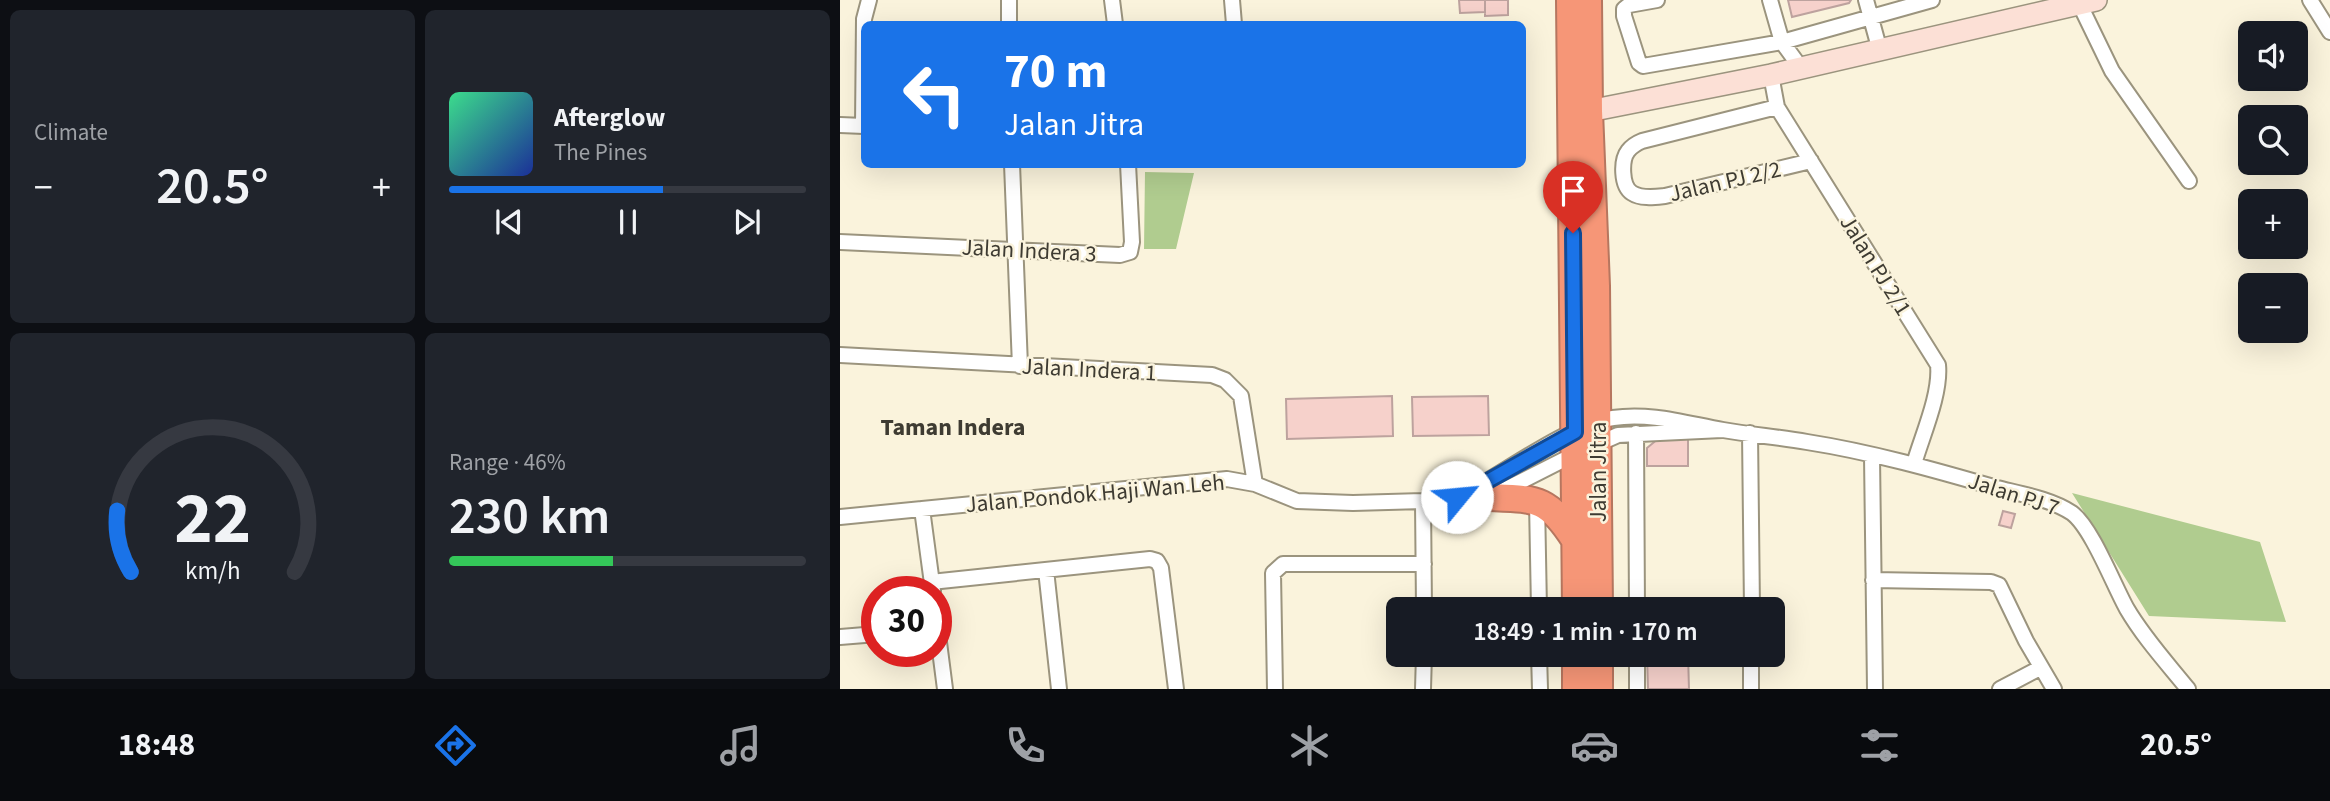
<!DOCTYPE html>
<html lang="en">
<head>
<meta charset="utf-8">
<style>
  :root { --surface:#171b24; --page:#20242c; --text:#f1f3f6; --muted:#9ea1a6; --line:#363941; --accent:#1a73e8 }
  body { margin:0; font-family:"Source Sans 3",sans-serif; background:var(--page); color:var(--text); height:100vh; display:flex; flex-direction:column; font-size:26px; white-space:nowrap }
  * { box-sizing:border-box; margin:0 }
  p { font-size:23px; color:var(--muted) }
  .icon { flex:none; width:38px; height:38px; fill:none; stroke:currentColor; stroke-width:2; stroke-linecap:round; stroke-linejoin:round }
  .map { position:relative; flex:1; overflow:hidden }
  .sheet { display:flex; flex-direction:column; gap:10px; padding:10px; background:#0d0f14; width:840px }
  .sheet>* { flex:none }
  .top-card { position:absolute; left:21px; top:21px; width:665px; height:147px; border-radius:10px; box-shadow:0 7px 28px #0002; background:#1a73e8; color:#fff; overflow:hidden }
  .controls { position:absolute; left:1398px; top:21px; display:grid; gap:14px }
  .controls a { display:grid; place-items:center; width:70px; height:70px; border-radius:10px; background:var(--surface); box-shadow:0 7px 28px #0002; font-size:35px }
  .speed { position:absolute; left:21px; top:576px; display:flex; gap:14px; font-size:35px; font-weight:700; text-align:center }
  .speed>* { display:grid; place-content:center; width:91px; height:91px; border-radius:50%; background:var(--surface); box-shadow:0 7px 28px #0002; line-height:1 }
  .speed .limit { border:10px solid #d22; background:#fff; color:#111 }
  .pin { position:absolute; display:grid; place-items:center; width:60px; height:60px; color:#fff; margin:-72px -30px; border-radius:50% 50% 50% 0; rotate:-45deg; box-shadow:0 0 7px #0007 }
  .pin .icon { rotate:45deg }
  .me { position:absolute; width:77px; margin:-38px; rotate:62deg; stroke-linejoin:round; filter:drop-shadow(0 0 5px #0008) }
  .turn { display:flex; align-items:center; gap:24px; height:147px; padding:0 28px; font-size:32px }
  .turn .icon { width:91px; height:91px; stroke-width:2.5 }
  .turn b { display:block; font-size:49px; line-height:60px }
  .big { font-size:52px; font-weight:600; line-height:1.1 }
  .sheet .card { flex:1; display:flex; flex-direction:column; justify-content:center; gap:10px; min-width:0; padding:0 24px; border-radius:10px; background:var(--page) }
  .sheet .dial { align-items:center; gap:0 }
  .dial svg { height:182px; overflow:visible; fill:none; stroke:var(--line); stroke-width:7; stroke-linecap:round; text-anchor:middle }
  .dial text { fill:var(--text); stroke:none }
  .song { display:flex; align-items:center; gap:21px }
  .cover { width:84px; height:84px; border-radius:10px; background:linear-gradient(135deg,hsl(150 70% 55%),hsl(230 70% 35%)) }
  .played { height:7px; border-radius:4px; background:linear-gradient(90deg,var(--accent) 60%,var(--line) 60%) }
  .keys { display:flex; justify-content:space-around; direction:ltr }
  .heat { display:flex; justify-content:space-between; align-items:center; font-size:38px; direction:ltr }
  .charge { height:10px; border-radius:5px; background:linear-gradient(90deg,#34c759 46%,var(--line) 0) }
  .sheet .tiles { flex:1; display:grid; gap:10px; grid-template-columns:repeat(2,1fr) }
  .trip { position:absolute; left:546px; top:597px; width:399px; height:70px; border-radius:10px; background:var(--surface); box-shadow:0 7px 28px #0002; font-weight:600; line-height:70px; text-align:center }
  .tab-bar { display:flex; height:112px; justify-content:space-around; align-items:center; background:#090b0e; color:var(--muted) }
  .tab-bar .icon { width:49px; height:49px }
  .tab-bar .on { color:var(--accent) }
  .tab-bar b { font-size:32px; color:var(--text) }
  main { display:flex; flex:1; min-height:0 }
  .map>svg:first-child { display:block }
</style>
</head>
<body>
<main>
<section class="sheet">
<div class="tiles">
<div class="card"><p>Climate</p>
<div class="heat"><a>−</a><b class="big">20.5°</b><a>+</a></div>
</div>
<div class="card">
<div class="song"><i class="cover"></i><div><b>Afterglow</b><p>The Pines</p></div></div>
<div class="played"></div>
<div class="keys"><svg class="icon" aria-label="previous" viewBox="0 0 24 24"><path d="M18 5L8 12l10 7zM5 5v14"/></svg><svg class="icon" aria-label="pause" viewBox="0 0 24 24"><path d="M8 5v14M16 5v14"/></svg><svg class="icon" aria-label="next" viewBox="0 0 24 24"><path d="M6 5l10 7-10 7zM19 5v14"/></svg></div>
</div>
<div class="card dial"><svg viewBox="0 0 100 80">
<path d="M14 69A42 42 0 1 1 86 69"/>
<path d="M14 69A42 42 0 0 1 8 42" stroke="#1a73e8"/>
<text x="50" y="56" font-size="32" font-weight="700">22</text>
<text x="50" y="72" font-size="11">km/h</text>
</svg></div>
<div class="card"><p>Range · 46%</p><b class="big">230 km</b><div class="charge"></div></div>
</div>
</section>
<div class="map">
<svg width="1490" height="689" viewBox="0 0 1490 689">
  <rect width="100%" height="100%" fill="#faf3dc"/>
  <path fill="#b0cc8f" d="M305,172L354,173L336,249H304Z
    M1232,493L1420,542L1446,622L1309,616Z"/>
  <path fill="#f6d1cb" stroke="#bda29e" stroke-width="2" d="M619,0H645V12L620,13Z
    M645,0H668V15L645,16Z
    M948,0H1011L1009,3L952,17Z
    M552,396L553,436L447,439L446,399Z
    M648,396L649,435L573,436L572,397Z
    M848,437V466H807V448L819,438Z
    M1163,511L1175,514L1171,528L1159,525Z
    M807,654H848L849,689H808Z"/>
  <g fill="none" stroke-linecap="round" stroke-linejoin="round">
    <g stroke="#9b947e" stroke-width="18">
      <path id="street" d="M169,0V24
        M272,0L275,24
        M392,0L394,24
        M817,0L789,5L784,9V16L799,63L803,66L942,42L1092,0
        M930,0L942,42L961,68
        M1026,0L1040,51
        M1470,0L1490,32
        M1240,5L1272,71L1349,181
        M931,75L937,107L1098,365C1101,394 1082,436 1074,464
        M937,107L802,141C797,143 792,146 788,151C781,160 781,186 792,193C801,199 815,197 825,196L971,161
        M0,125L24,126
        M23,126L24,19L29,0
        M172,164L180,366
        M0,242L280,255L290,252L292,242L288,164
        M0,355L372,375L385,380L401,396L415,484
        M796,433L797,609
        M910,433L912,609
        M1032,456L1035,689
        M632,495L637,487C676,465 730,425 773,418C810,412 848,424 883,430C911,435 939,437 967,442C1031,452 1095,470 1157,488C1181,494 1211,499 1232,513C1252,528 1274,586 1287,609C1304,638 1327,663 1348,689
        M583,501L584,609
        M697,502L699,609
        M82,509L93,591
        M0,517L387,479L415,484L457,501L513,503L583,501L632,495L650,497L735,454L778,435L882,430
        M206,570L219,689
        M1033,580L1151,582L1159,585L1186,641L1214,689
        M91,582L310,559L317,561L321,568L336,689
        M96,619L105,689
        M0,637L37,634
        M699,654L700,689
        M797,654V689
        M435,689L433,573L443,564H584
        M583,689L584,654
        M911,689V654
        M1160,689L1200,668"/>
    </g>
    <g stroke="#9b947e" stroke-width="24">
      <path id="secondary" d="M749,111L931,75L1256,0"/>
    </g>
    <g stroke="#b6765f" stroke-width="30">
      <path id="highway" d="M730,0L736,609
        M748,0L749,111L756,286L759,609
        M650,497C698,499 708,498 735,540
        M736,654V689
        M759,654V689"/>
    </g>
    <use href="#street" stroke="#fff" stroke-width="14"/>
    <use href="#secondary" stroke="#fce0d6" stroke-width="21"/>
    <use href="#highway" stroke="#f69677" stroke-width="26"/>
  </g>
  <g fill="none" stroke-linecap="round" stroke-linejoin="round">
    <g stroke="#114b97" stroke-width="18">
      <path id="route" d="M617,497L632,495L637,487L735,432L733,233"/>
    </g>
    <use href="#route" stroke="#1a73e8" stroke-width="12"/>
  </g>
  <g text-anchor="middle" stroke-width="5" stroke-linejoin="round" paint-order="stroke">
    <g font-size="23" fill="#3e3b32" stroke="#faf3dc">
      <text transform="translate(885 181) rotate(-13)" y="8">Jalan PJ 2/2</text>
      <text transform="translate(189 250) rotate(3)" y="8">Jalan Indera 3</text>
      <text transform="translate(1036 265) rotate(58)" y="8">Jalan PJ 2/1</text>
      <text transform="translate(249 369) rotate(3)" y="8">Jalan Indera 1</text>
      <text transform="translate(758 472) rotate(-90)" y="8">Jalan Jitra</text>
      <text transform="translate(255 493) rotate(-5)" y="8">Jalan Pondok Haji Wan Leh</text>
      <text transform="translate(1174 494) rotate(18)" y="8">Jalan PJ 7</text>
    </g>
    <g font-size="24" font-weight="bold" fill="#3e3b32" stroke="#faf3dc">
      <text x="113" y="435">Taman Indera</text>
    </g>
  </g>
</svg>
<div class="controls">
<a><svg class="icon" aria-label="sound" viewBox="0 0 24 24"><path d="M4 9h4l5-4v14l-5-4H4zM17 9q2 3 0 6"/></svg></a>
<a><svg class="icon" aria-label="search" viewBox="0 0 24 24"><circle cx="10" cy="10" r="6"/><path d="M15 15l6 6"/></svg></a>
<a>+</a>
<a>−</a>
</div>
<div class="speed"><div class="limit">30</div></div>
<div class="pin" style="left:733px;top:233px;background:#d93025"><svg class="icon" aria-label="arrive" viewBox="0 0 24 24"><path d="M6 21V4h12l-3 4 3 4H6"/></svg></div>
<svg class="me" style="left:617px;top:497px" viewBox="-20 -20 40 40"><circle r="19" fill="#fff"/><path d="M0-13L10 11 0 6-10 11z" fill="#1a73e8"/></svg>
<div class="trip">18:49 · 1 min · 170 m</div>
<div class="top-card">
<div class="turn"><svg class="icon" aria-label="left" viewBox="0 0 24 24"><path d="M17 20v-9H6M10 6l-5 5 5 5"/></svg><div><b>70 m</b>Jalan Jitra</div></div>
</div>
</div>
</main>
<nav class="tab-bar">
<b>18:48</b>
<svg class="icon on" aria-label="directions" viewBox="0 0 24 24"><path d="M12 3l9 9-9 9-9-9zM9 14v-3h6M13 9l2 2-2 2"/></svg>
<svg class="icon" aria-label="music" viewBox="0 0 24 24"><path d="M9 18V5l10-2v13"/><circle cx="6" cy="18" r="3"/><circle cx="16" cy="16" r="3"/></svg>
<svg class="icon" aria-label="phone" viewBox="0 0 24 24"><path d="M5 4h4l2 5-3 2q2 4 5 5l2-3 5 2v4C11 20 4 13 5 4z"/></svg>
<svg class="icon" aria-label="climate" viewBox="0 0 24 24"><path d="M12 3v18M4 7l16 10M4 17L20 7"/></svg>
<svg class="icon" aria-label="car" viewBox="0 0 24 24"><path d="M5 17H2v-5l4-1 3-4h7l3 4 3 1v5h-3M9 17h6M6 11h13"/><circle cx="7" cy="17" r="2"/><circle cx="17" cy="17" r="2"/></svg>
<svg class="icon" aria-label="filters" viewBox="0 0 24 24"><path d="M4 7h16M4 17h16"/><circle cx="9" cy="7" r="2"/><circle cx="15" cy="17" r="2"/></svg>
<b>20.5°</b>
</nav>
</body>
</html>
